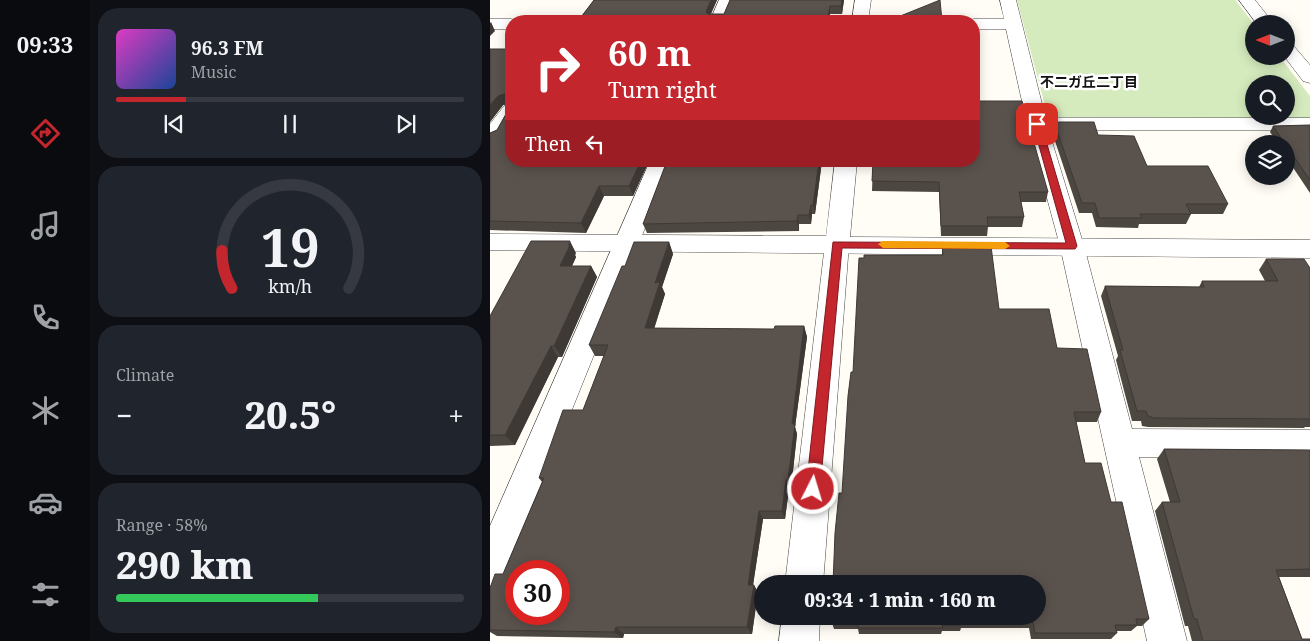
<!DOCTYPE html>
<html lang="en">
<head>
<meta charset="utf-8">
<style>
  :root { --surface:#171b24; --page:#20242c; --text:#f1f3f6; --muted:#9ea1a6; --line:#363941; --accent:#c4262e }
  body { margin:0; font-family:"Noto Serif","Noto Sans JP",serif; background:var(--page); color:var(--text); height:100vh; display:flex; flex-direction:column; font-size:19px; white-space:nowrap }
  * { box-sizing:border-box; margin:0 }
  p { font-size:16px; color:var(--muted) }
  .icon { flex:none; width:28px; height:28px; fill:none; stroke:currentColor; stroke-width:2; stroke-linecap:round; stroke-linejoin:round }
  .map { position:relative; flex:1; overflow:hidden }
  .sheet { display:flex; flex-direction:column; gap:8px; padding:8px; background:#0d0f14; width:400px }
  .sheet>* { flex:none }
  .banner { position:absolute; left:15px; top:15px; width:475px; height:152px; border-radius:20px; box-shadow:0 2px 12px #0003; background:#c4262e; color:#fff; overflow:hidden }
  .needle { width:32px; rotate:270deg }
  .tools { position:absolute; left:755px; top:15px; display:grid; gap:10px }
  .tools a { display:grid; place-items:center; width:50px; height:50px; border-radius:50%; background:var(--surface); box-shadow:0 2px 12px #0003; font-size:25px }
  .speed { position:absolute; left:15px; top:560px; display:flex; gap:10px; font-size:25px; font-weight:700; text-align:center }
  .speed>* { display:grid; place-content:center; width:65px; height:65px; border-radius:50%; background:var(--surface); box-shadow:0 2px 12px #0003; line-height:1 }
  .speed .limit { border:8px solid #d22; background:#fff; color:#111 }
  .pin { position:absolute; display:grid; place-items:center; width:42px; height:42px; color:#fff; margin:-21px; border-radius:10px; box-shadow:0 2px 8px #0006 }
  .me { position:absolute; width:55px; margin:-28px; rotate:5deg; stroke-linejoin:round; filter:drop-shadow(0 0 4px #0008) }
  .turn { display:flex; align-items:center; gap:18px; height:105px; padding:0 20px; font-size:22px }
  .turn .icon { width:65px; height:65px; stroke-width:2.5 }
  .turn b { display:block; font-size:35px; line-height:42px }
  .then { display:flex; align-items:center; height:48px; padding:0 20px; background:#0003; gap:10px; font-size:19px }
  .big { font-size:38px; font-weight:800; line-height:1.1 }
  .sheet .card { flex:1; display:flex; flex-direction:column; justify-content:center; gap:8px; min-width:0; padding:0 18px; border-radius:20px; background:var(--page) }
  .sheet .dial { align-items:center; gap:0 }
  .dial svg { height:130px; overflow:visible; fill:none; stroke:var(--line); stroke-width:7; stroke-linecap:round; text-anchor:middle }
  .dial text { fill:var(--text); stroke:none }
  .song { display:flex; align-items:center; gap:15px }
  .cover { width:60px; height:60px; border-radius:8px; background:linear-gradient(135deg,hsl(310 70% 55%),hsl(220 70% 35%)) }
  .played { height:5px; border-radius:2px; background:linear-gradient(90deg,var(--accent) 20%,var(--line) 20%) }
  .keys { display:flex; justify-content:space-around; direction:ltr }
  .heat { display:flex; justify-content:space-between; align-items:center; font-size:28px; direction:ltr }
  .charge { height:8px; border-radius:4px; background:linear-gradient(90deg,#34c759 58%,var(--line) 0) }
  .trip { position:absolute; left:264px; top:575px; width:292px; height:50px; border-radius:25px; background:var(--surface); box-shadow:0 2px 12px #0003; font-weight:800; line-height:50px; text-align:center }
  main { display:flex; flex:1; min-height:0 }
  .tabs { display:flex; flex-direction:column; width:90px; justify-content:space-around; align-items:center; background:#090b0e; color:var(--muted) }
  .tabs .icon { width:35px; height:35px }
  .tabs .active { color:var(--accent) }
  .tabs b { font-size:22px; color:var(--text) }
  .map>svg:first-child { display:block }
</style>
</head>
<body>
<main>
<nav class="tabs">
<b>09:33</b>
<svg class="icon active" aria-label="directions" viewBox="0 0 24 24"><path d="M12 3l9 9-9 9-9-9zM9 14v-3h6M13 9l2 2-2 2"/></svg>
<svg class="icon" aria-label="music" viewBox="0 0 24 24"><path d="M9 18V5l10-2v13"/><circle cx="6" cy="18" r="3"/><circle cx="16" cy="16" r="3"/></svg>
<svg class="icon" aria-label="phone" viewBox="0 0 24 24"><path d="M5 4h4l2 5-3 2q2 4 5 5l2-3 5 2v4C11 20 4 13 5 4z"/></svg>
<svg class="icon" aria-label="climate" viewBox="0 0 24 24"><path d="M12 3v18M4 7l16 10M4 17L20 7"/></svg>
<svg class="icon" aria-label="car" viewBox="0 0 24 24"><path d="M5 17H2v-5l4-1 3-4h7l3 4 3 1v5h-3M9 17h6M6 11h13"/><circle cx="7" cy="17" r="2"/><circle cx="17" cy="17" r="2"/></svg>
<svg class="icon" aria-label="filters" viewBox="0 0 24 24"><path d="M4 7h16M4 17h16"/><circle cx="9" cy="7" r="2"/><circle cx="15" cy="17" r="2"/></svg>
</nav>
<section class="sheet">
<div class="card">
<div class="song"><i class="cover"></i><div><b>96.3 FM</b><p>Music</p></div></div>
<div class="played"></div>
<div class="keys"><svg class="icon" aria-label="previous" viewBox="0 0 24 24"><path d="M18 5L8 12l10 7zM5 5v14"/></svg><svg class="icon" aria-label="pause" viewBox="0 0 24 24"><path d="M8 5v14M16 5v14"/></svg><svg class="icon" aria-label="next" viewBox="0 0 24 24"><path d="M6 5l10 7-10 7zM19 5v14"/></svg></div>
</div>
<div class="card dial"><svg viewBox="0 0 100 80">
<path d="M14 69A42 42 0 1 1 86 69"/>
<path d="M14 69A42 42 0 0 1 8 46" stroke="#c4262e"/>
<text x="50" y="56" font-size="32" font-weight="700">19</text>
<text x="50" y="72" font-size="11">km/h</text>
</svg></div>
<div class="card"><p>Climate</p>
<div class="heat"><a>−</a><b class="big">20.5°</b><a>+</a></div>
</div>
<div class="card"><p>Range · 58%</p><b class="big">290 km</b><div class="charge"></div></div>
</section>
<div class="map">
<svg width="820" height="641" viewBox="0 0 820 641">
  <rect width="100%" height="100%" fill="#fffdf5"/>
  <path fill="#d5ebbd" fill-rule="evenodd" d="M527,0H745L764,24V56H789L820,96V118L567,117L557,113ZM764,84H796V116H764Z"/>
  <g fill="none" stroke-linecap="round" stroke-linejoin="round">
    <g stroke="#444" stroke-width="1">
      <path id="minor" d="M229,0H245L236,21H220Z
        M510,0H526L557,124L560,120L567,118H820V130H567L560,128L557,125L594,246L642,429L820,430V458L649,457L697,641H657L570,246L537,124L516,29H484V21H478L484,19H514Z
        M749,0H765L784,24H767Z
        M0,19H21L27,21H21V29H0Z
        M796,43L802,44L820,65V83L813,81L794,56H796Z
        M21,104C22,120 18,140 0,144V124L14,106Z
        M160,161H182L13,581L0,586V526Z
        M347,236L356,238L359,244L333,584H295L335,244L338,238Z
        M292,616H330L329,641H289Z"/>
    </g>
    <g stroke="#444" stroke-width="1">
      <path id="tertiary" d="M365,0H381L378,21H362Z
        M345,161H367L360,237L820,240V258L0,250V234L336,236Z"/>
    </g>
    <use href="#minor" fill="#fff" fill-rule="evenodd"/>
    <use href="#tertiary" fill="#fff" fill-rule="evenodd"/>
  </g>
  <path fill="#4d4742" d="M104,0H227L221,14H234L240,0H354L352,14H340L339,21H88Z
    M0,49H21V161H159L143,196H114L96,233L0,230V133L7,130L16,114L17,104L13,105L0,122Z
    M564,122L608,135L657,166L738,204L733,214H701L696,224H649L648,228L606,227L602,213H589L562,132Z
    M820,125V193L796,157V144H788L780,132L783,126Z
    M177,161H332L325,214H322L321,224H309V231L157,233L153,224Z
    M383,161L558,192L556,202H531L534,217L532,227H498L497,236H451L449,192L382,191Z
    M179,242L183,254L172,287L175,294L164,328L284,329L314,326L317,337L305,427L307,434L301,489H299L295,519H273L263,585L268,592L262,634H134L133,638L7,636L0,632V588L13,574L52,482L49,478L93,410L114,356H105L99,345L135,266Z
    M452,245L509,309L567,348L611,412L607,422H586L595,463L621,502L659,619L652,626H647L641,631H627V633L621,639H541L539,628H471L470,631H452L451,634H369L368,629H344L342,623L352,493L452,255Z
    M86,253L85,255L86,257L82,266H101L107,277L72,357H68L25,445L0,446V316Z
    M776,259L820,268V427H815L814,428L658,427L652,426L651,421H642L626,360L628,356L611,296L615,286L709,287L712,281H775L769,270Z
    M674,449L820,450V577H789L812,639L820,641H702L698,626H695L665,511L672,502H680L667,459Z"/>
  <path fill="#3f3936" d="M221,0H227L218,20L216,12Z
    M352,0H354L352,14L351,6Z
    M340,6V14L339,21H337Z
    M1,22L5,31L0,36V23Z
    M17,93L21,103L13,105L0,122V105L8,96Z
    M151,161H159L143,196L139,186Z
    M329,161H332L325,214L323,205Z
    M109,186L114,196L96,233L91,223Z
    M321,205L322,214L321,224L319,215Z
    M308,215L309,224V231L307,221Z
    M80,241L86,253L85,255L86,257L77,277L70,266Z
    M179,242L183,254L172,287L175,294L161,339L155,328L165,283Z
    M101,266L107,277L72,357L64,346Z
    M314,326L317,337L305,427L307,434L301,489L298,480L302,424Z
    M61,346L68,357L25,445L15,435Z
    M296,480L299,489L295,519L292,511Z
    M269,511L273,519L262,592L258,585Z
    M264,585L268,592L262,634L257,627Z
    M126,627L134,634L133,638L124,632Z"/>
  <path fill="#5a524d" stroke="#3f3936" fill-rule="evenodd" d="M104,0H221L216,12L218,14H234L240,0H352L351,6H340L337,21H88Z
    M450,0L452,21H398Z
    M0,49H21V161H151L139,186H109L91,223L0,221V133L7,130L16,114L17,93L8,96L0,105Z
    M484,101H532L558,192H529L534,217H497L498,226H451L449,182L382,181L383,161H484Z
    M564,122H604L608,135L644,136L657,166H718L738,204H696L701,214H650L652,218H609L605,203H592Z
    M820,125V180L796,145V144H795L783,126Z
    M177,161H329L323,205H321L319,215H308L307,221L153,224Z
    M41,241H80L78,245H80L70,266H101L64,346H61L15,435H0V316Z
    M144,242H179L165,283L170,282L155,328L284,329L285,326H314L302,424H305L298,480H296L292,511H269L258,585H264L257,627H126L124,632L0,630V588L5,574H13L54,478H49L73,410H93L118,345H99L132,266H135ZM26,571H69V614H26Z
    M452,245L501,246L509,309H559L567,348L597,349L611,412H584L595,463H611L621,502H632L659,619H646L647,625H625L627,633H545L543,622H471L472,625H452L453,628H368V623H342V616H548V584H343L345,533L349,493H352L358,396L361,372H363L369,258H374V255H453Z
    M776,259H814L820,268V419L664,418L658,416L656,411H647L630,350H633L615,286L714,287L712,281H788Z
    M674,449L820,450V569L786,570L812,639H820V641H713L707,619H704L672,502H690Z"/>
  <path fill="#c4262e" stroke="#7f191e" d="M544,122L551,124L587,246L585,249L352,248L330,489L328,494L323,496L318,494L316,489L343,242L576,243L543,124Z"/>
  <path fill="#f59e0b" d="M393,241L515,242L520,246L515,249L393,248L388,244Z"/>
  <g text-anchor="middle" stroke-width="5" stroke-linejoin="round" paint-order="stroke">
    <g font-size="14" font-weight="bold" fill="#111" stroke="#fff">
      <text x="599" y="87">不二ガ丘二丁目</text>
    </g>
  </g>
</svg>
<div class="tools">
<a><svg class="needle" viewBox="-14 -14 28 28"><path d="M0-13l5 13h-10z" fill="#e53935"/><path d="M0 13l5-13h-10z" fill="#9ea1a6"/></svg></a>
<a><svg class="icon" aria-label="search" viewBox="0 0 24 24"><circle cx="10" cy="10" r="6"/><path d="M15 15l6 6"/></svg></a>
<a><svg class="icon" aria-label="layers" viewBox="0 0 24 24"><path d="M12 4l9 5-9 5-9-5zM3 14l9 5 9-5"/></svg></a>
</div>
<div class="speed"><div class="limit">30</div></div>
<div class="pin" style="left:547px;top:124px;background:#d93025"><svg class="icon" aria-label="arrive" viewBox="0 0 24 24"><path d="M6 21V4h12l-3 4 3 4H6"/></svg></div>
<svg class="me" style="left:323px;top:489px" viewBox="-20 -20 40 40"><circle r="17" fill="#c4262e" stroke="#fff" stroke-width="3"/><path d="M0-11L8 9 0 5-8 9z" fill="#fff"/></svg>
<div class="trip">09:34 · 1 min · 160 m</div>
<div class="banner">
<div class="turn"><svg class="icon" aria-label="right" viewBox="0 0 24 24"><path d="M7 20v-9h11M14 6l5 5-5 5"/></svg><div><b>60 m</b>Turn right</div></div>
<div class="then">Then<svg class="icon" aria-label="left" viewBox="0 0 24 24"><path d="M17 20v-9H6M10 6l-5 5 5 5"/></svg></div>
</div>
</div>
</main>
</body>
</html>
